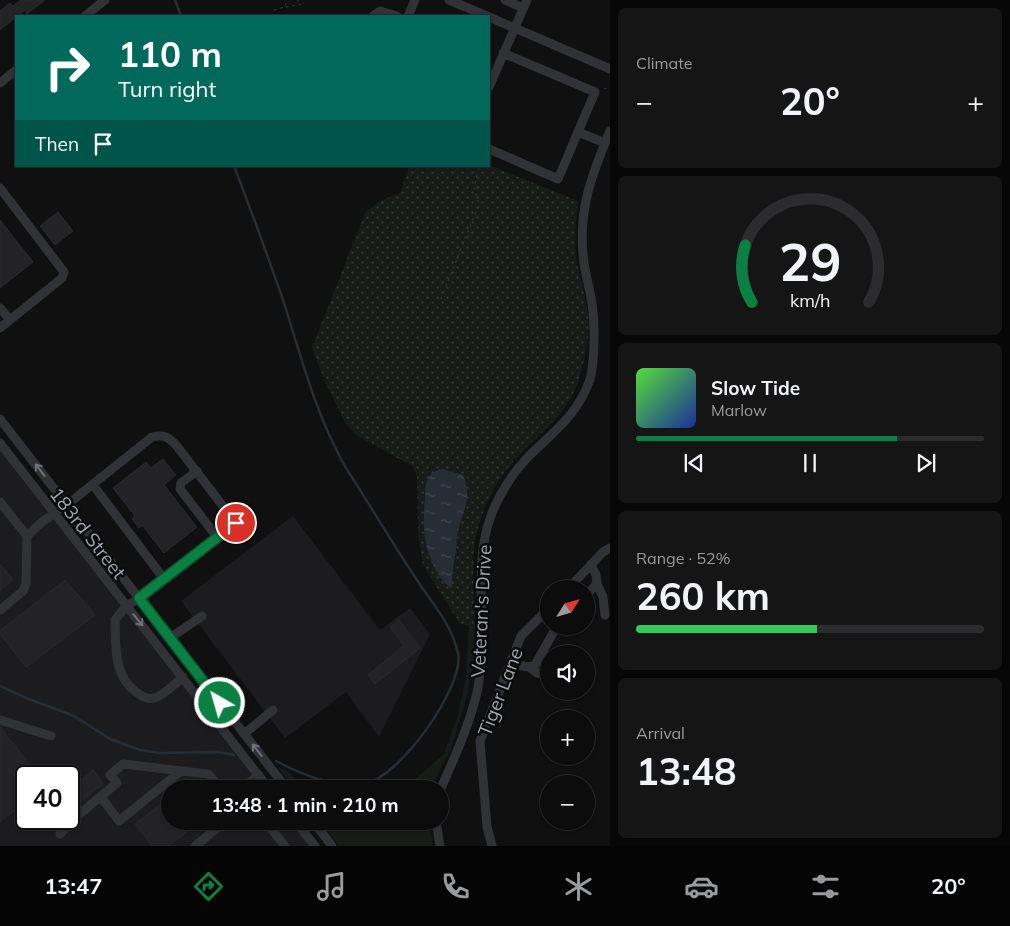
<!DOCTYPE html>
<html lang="en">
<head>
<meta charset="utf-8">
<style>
  :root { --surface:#0c0c0d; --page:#151516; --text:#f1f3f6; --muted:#9a9b9d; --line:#2c2c2e; --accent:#0b8043 }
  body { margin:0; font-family:Mulish,sans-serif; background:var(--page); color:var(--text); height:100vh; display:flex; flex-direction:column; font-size:19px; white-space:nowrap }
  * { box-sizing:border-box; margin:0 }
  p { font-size:16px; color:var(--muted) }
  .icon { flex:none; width:28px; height:28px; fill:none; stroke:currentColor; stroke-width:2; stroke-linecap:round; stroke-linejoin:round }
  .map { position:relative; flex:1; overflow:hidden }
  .side { display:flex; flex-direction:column; gap:8px; padding:8px; background:#070707; width:400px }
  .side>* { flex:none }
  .banner { position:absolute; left:15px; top:15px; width:475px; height:152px; border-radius:0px; box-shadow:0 1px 4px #0004,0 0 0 1px var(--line); background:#00695c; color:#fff; overflow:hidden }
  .needle { width:32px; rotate:53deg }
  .tools { position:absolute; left:540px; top:580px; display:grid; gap:10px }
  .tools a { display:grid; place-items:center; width:55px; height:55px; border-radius:50%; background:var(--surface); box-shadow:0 1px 4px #0004,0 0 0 1px var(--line); font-size:25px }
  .speed { position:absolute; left:15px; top:765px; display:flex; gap:10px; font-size:25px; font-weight:700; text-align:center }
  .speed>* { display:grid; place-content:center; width:65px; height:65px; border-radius:50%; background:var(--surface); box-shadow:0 1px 4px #0004,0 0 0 1px var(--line); line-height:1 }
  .speed .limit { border:2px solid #111; border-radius:8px; background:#fff; color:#111 }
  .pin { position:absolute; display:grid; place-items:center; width:42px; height:42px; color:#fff; margin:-21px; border:2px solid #fff; border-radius:50%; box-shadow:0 1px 5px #0007 }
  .me { position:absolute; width:55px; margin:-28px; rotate:322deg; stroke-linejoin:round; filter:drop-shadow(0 0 4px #0008) }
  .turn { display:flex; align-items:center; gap:18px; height:105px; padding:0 20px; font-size:22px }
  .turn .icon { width:65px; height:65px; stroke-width:2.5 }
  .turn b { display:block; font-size:35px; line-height:42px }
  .then { display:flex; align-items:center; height:48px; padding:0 20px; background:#0003; gap:10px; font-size:19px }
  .big { font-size:38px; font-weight:700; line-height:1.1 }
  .side .widget { flex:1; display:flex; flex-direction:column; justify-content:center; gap:8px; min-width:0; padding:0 18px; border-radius:8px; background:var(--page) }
  .side .dial { align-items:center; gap:0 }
  .dial svg { height:130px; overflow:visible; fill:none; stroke:var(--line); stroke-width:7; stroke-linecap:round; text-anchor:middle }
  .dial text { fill:var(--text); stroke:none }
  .song { display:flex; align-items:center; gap:15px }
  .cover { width:60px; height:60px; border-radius:8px; background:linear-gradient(135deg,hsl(110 70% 55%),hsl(230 70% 35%)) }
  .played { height:5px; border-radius:2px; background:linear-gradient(90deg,var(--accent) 75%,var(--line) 75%) }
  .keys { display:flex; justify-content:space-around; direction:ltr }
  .heat { display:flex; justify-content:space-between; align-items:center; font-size:28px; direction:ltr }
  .charge { height:8px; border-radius:4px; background:linear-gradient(90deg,#34c759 52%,var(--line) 0) }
  .trip { position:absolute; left:161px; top:780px; width:288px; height:50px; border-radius:25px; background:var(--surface); box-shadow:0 1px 4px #0004,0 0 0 1px var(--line); font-weight:700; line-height:50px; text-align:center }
  .tabs { display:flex; height:80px; justify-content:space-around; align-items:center; background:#050505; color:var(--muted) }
  .tabs .icon { width:35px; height:35px }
  .tabs .active { color:var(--accent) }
  .tabs b { font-size:22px; color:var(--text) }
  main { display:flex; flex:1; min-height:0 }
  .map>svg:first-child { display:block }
</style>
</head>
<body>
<main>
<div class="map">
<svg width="610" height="846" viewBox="0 0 610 846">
  <defs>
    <pattern id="park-dots" width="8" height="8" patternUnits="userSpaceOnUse" patternTransform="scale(1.25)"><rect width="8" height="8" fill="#171c18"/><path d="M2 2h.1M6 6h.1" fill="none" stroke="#363a37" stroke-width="1.8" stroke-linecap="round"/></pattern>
    <pattern id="water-ripples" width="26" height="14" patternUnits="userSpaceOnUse" patternTransform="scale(1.25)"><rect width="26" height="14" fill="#272d35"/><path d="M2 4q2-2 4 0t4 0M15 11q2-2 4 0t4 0" fill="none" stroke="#434850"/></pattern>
  </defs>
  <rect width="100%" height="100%" fill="#101011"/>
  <path fill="#1c1c1e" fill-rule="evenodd" d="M0,437L273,789H170V821H299L318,846H0ZM26,776H69V819H26Z
    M293,516L380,630L410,608L430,634L379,737L346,692L285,738L181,601Z"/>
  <path fill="#171c18" d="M469,625L475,626L473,665L467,696L451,749L436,778L434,789H404L444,754L458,715L466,677Z
    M277,766L289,772L302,789H295Z
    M320,821H429L433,846H339Z"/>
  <path fill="url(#park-dots)" d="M489,165L578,201C576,219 574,238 576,257C579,276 585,294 588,313C590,334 586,356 580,376C570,409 550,425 526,448C499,474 478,511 474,550C472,575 474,601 475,626L460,624L423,565L418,534L417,476L412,466L358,436L346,424L326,384L312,348L365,213L380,201L400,193L409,166Z"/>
  <path fill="url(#water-ripples)" d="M442,469L463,475C473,499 462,511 457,535C456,540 457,545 456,550C454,563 451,575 452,588C438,582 427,553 425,538C423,525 424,512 425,499C425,492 425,483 429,477C432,472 437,470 442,469Z"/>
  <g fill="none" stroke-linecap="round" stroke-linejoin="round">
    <path stroke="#272d35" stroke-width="2.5" d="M175,0L181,16
      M234,166C252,213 269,259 285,306C301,357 315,410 340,457C346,470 356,482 363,495C381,523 398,552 417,580C433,605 451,623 458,653C465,687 398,779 364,784C337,789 300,774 276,761
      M0,686L26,698L74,716L110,739L140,750L160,753L218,752L234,755"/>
  </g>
  <path fill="#232325" stroke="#2a2a2d" d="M21,0H45L27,14L25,10L0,30V11L10,3L13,6Z
    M58,212L73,231L55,245L40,226Z
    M0,220L33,262L0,288Z
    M163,459L176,475L164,485L197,527L164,553L142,525L139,528L132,519L135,516L113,488L146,462L151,468Z
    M0,564L13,580L0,590Z
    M65,580L95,615L26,667L0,634V631Z
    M399,620L420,648L375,684L368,675L404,646L390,627Z
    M0,727L39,776H26V801L0,822Z
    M93,770L103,784L81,801L71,788Z
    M170,797V821H200L169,846H152L135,824Z"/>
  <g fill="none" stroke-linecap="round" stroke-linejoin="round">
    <path stroke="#37383d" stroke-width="1" stroke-dasharray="2.5 4" stroke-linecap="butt" d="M297,0L302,4
      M286,7L302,4
      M274,10L285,7L287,0
      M604,89L610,87
      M441,299L479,204C473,187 474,183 480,166"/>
    <path stroke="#313236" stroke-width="9" d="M449,0L487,16
      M505,0L523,8
      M85,16L105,0
      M373,16L380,11L397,16
      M408,16L415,0
      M489,17L610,69
      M0,83L16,70
      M489,87L527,0
      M578,132L605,143
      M489,149L558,179L595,92L503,53
      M0,188L64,272L62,278L0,328
      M0,308L10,320
      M0,419L287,789
      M0,443L269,789
      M197,471L181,483L180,489L217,537
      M93,485L164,579
      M0,502L27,536
      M597,584L603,597L605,615
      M568,589L603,552L610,548
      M586,595L597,584L596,575L591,564
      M0,610L23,591L26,584L27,536L42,522L73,500L152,437C164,434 168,437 176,445L236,523L141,597L126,606L115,620C116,646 113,675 136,692C142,696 147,700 154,698C165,695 174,684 183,677
      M170,638L202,616
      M510,664L529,667L535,665L557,626
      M529,667L537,673L549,675
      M0,720L51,736
      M244,734L273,710
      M241,789L259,775
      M440,794L441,788C454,759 467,730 475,700C480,684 481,664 481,647C484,603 475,558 491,516C498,496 512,474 527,458C551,434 579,414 590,379C595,361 595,323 592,304C590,290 586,277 584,263C577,213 591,176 610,131
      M101,797L119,821L181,771
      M265,821L285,846
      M295,821L315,846
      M313,821L332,846
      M436,821L440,846
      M60,834L76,817L117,783L110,775L123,764L208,774L222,789
      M195,846L226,821
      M492,846L487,827L480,741L521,636L549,608"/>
  </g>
  <defs><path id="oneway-shaft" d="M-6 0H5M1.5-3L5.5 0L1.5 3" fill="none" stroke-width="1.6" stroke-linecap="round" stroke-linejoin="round" transform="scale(1.25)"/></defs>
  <g stroke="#6f717a">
    <use href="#oneway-shaft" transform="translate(40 470) rotate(-128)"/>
    <use href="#oneway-shaft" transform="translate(138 620) rotate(51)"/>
    <use href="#oneway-shaft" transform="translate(257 750) rotate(-128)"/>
  </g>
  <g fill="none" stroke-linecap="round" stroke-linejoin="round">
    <g stroke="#07532c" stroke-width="12">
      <path id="route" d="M220,703L139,598L236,523"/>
    </g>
    <use href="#route" stroke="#0b8043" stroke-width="9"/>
  </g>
  <g text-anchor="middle" stroke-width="5" stroke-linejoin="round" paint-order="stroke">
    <g font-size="19" fill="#a1a5b2" stroke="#0b0b0c">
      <text transform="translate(88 533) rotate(52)" y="7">183rd Street</text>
      <text transform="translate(481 611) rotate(-87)" y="7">Veteran's Drive</text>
      <text transform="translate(500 692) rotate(-69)" y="7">Tiger Lane</text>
    </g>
  </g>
</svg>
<div class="tools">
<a><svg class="needle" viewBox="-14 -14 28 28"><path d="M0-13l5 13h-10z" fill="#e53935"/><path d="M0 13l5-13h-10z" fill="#9a9b9d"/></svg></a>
<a><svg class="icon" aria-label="sound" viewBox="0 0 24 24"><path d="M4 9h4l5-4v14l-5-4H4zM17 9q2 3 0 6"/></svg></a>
<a>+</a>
<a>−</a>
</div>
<div class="speed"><div class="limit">40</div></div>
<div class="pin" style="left:236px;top:523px;background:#d93025"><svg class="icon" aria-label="arrive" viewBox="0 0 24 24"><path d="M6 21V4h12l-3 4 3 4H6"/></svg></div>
<svg class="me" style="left:220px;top:703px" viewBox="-20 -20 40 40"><circle r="17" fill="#0b8043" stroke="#fff" stroke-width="3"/><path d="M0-11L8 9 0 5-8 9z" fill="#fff"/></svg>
<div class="trip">13:48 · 1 min · 210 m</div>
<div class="banner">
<div class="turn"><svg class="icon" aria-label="right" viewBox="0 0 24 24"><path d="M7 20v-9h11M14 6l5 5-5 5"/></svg><div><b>110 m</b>Turn right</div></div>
<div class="then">Then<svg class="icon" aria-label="arrive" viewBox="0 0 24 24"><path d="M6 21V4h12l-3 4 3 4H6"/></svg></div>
</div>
</div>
<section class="side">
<div class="widget"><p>Climate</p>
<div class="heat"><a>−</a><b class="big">20°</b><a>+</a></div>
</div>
<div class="widget dial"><svg viewBox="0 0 100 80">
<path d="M14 69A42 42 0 1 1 86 69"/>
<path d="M14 69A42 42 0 0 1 10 34" stroke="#0b8043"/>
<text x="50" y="56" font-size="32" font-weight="700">29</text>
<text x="50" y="72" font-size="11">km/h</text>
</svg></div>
<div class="widget">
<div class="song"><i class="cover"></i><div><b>Slow Tide</b><p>Marlow</p></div></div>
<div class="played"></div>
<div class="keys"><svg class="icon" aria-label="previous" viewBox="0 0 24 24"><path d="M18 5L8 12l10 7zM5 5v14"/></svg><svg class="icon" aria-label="pause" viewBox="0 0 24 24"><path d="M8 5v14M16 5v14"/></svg><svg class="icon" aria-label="next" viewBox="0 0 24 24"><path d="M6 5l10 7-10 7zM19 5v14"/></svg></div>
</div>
<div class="widget"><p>Range · 52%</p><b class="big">260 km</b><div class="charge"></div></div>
<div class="widget"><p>Arrival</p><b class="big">13:48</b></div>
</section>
</main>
<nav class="tabs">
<b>13:47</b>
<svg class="icon active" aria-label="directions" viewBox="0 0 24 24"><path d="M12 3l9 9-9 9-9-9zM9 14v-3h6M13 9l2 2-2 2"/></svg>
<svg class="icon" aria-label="music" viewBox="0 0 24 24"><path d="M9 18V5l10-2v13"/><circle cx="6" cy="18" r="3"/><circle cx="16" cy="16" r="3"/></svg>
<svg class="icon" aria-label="phone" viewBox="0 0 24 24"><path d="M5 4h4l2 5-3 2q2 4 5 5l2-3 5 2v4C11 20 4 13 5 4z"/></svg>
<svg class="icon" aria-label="climate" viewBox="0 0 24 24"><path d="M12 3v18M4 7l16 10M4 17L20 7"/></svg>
<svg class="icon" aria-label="car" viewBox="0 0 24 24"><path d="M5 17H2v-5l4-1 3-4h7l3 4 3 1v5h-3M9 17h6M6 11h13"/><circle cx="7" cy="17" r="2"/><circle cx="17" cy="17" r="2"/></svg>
<svg class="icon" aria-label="filters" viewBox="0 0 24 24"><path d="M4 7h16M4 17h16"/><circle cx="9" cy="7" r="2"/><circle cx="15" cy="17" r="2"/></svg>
<b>20°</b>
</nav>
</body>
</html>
